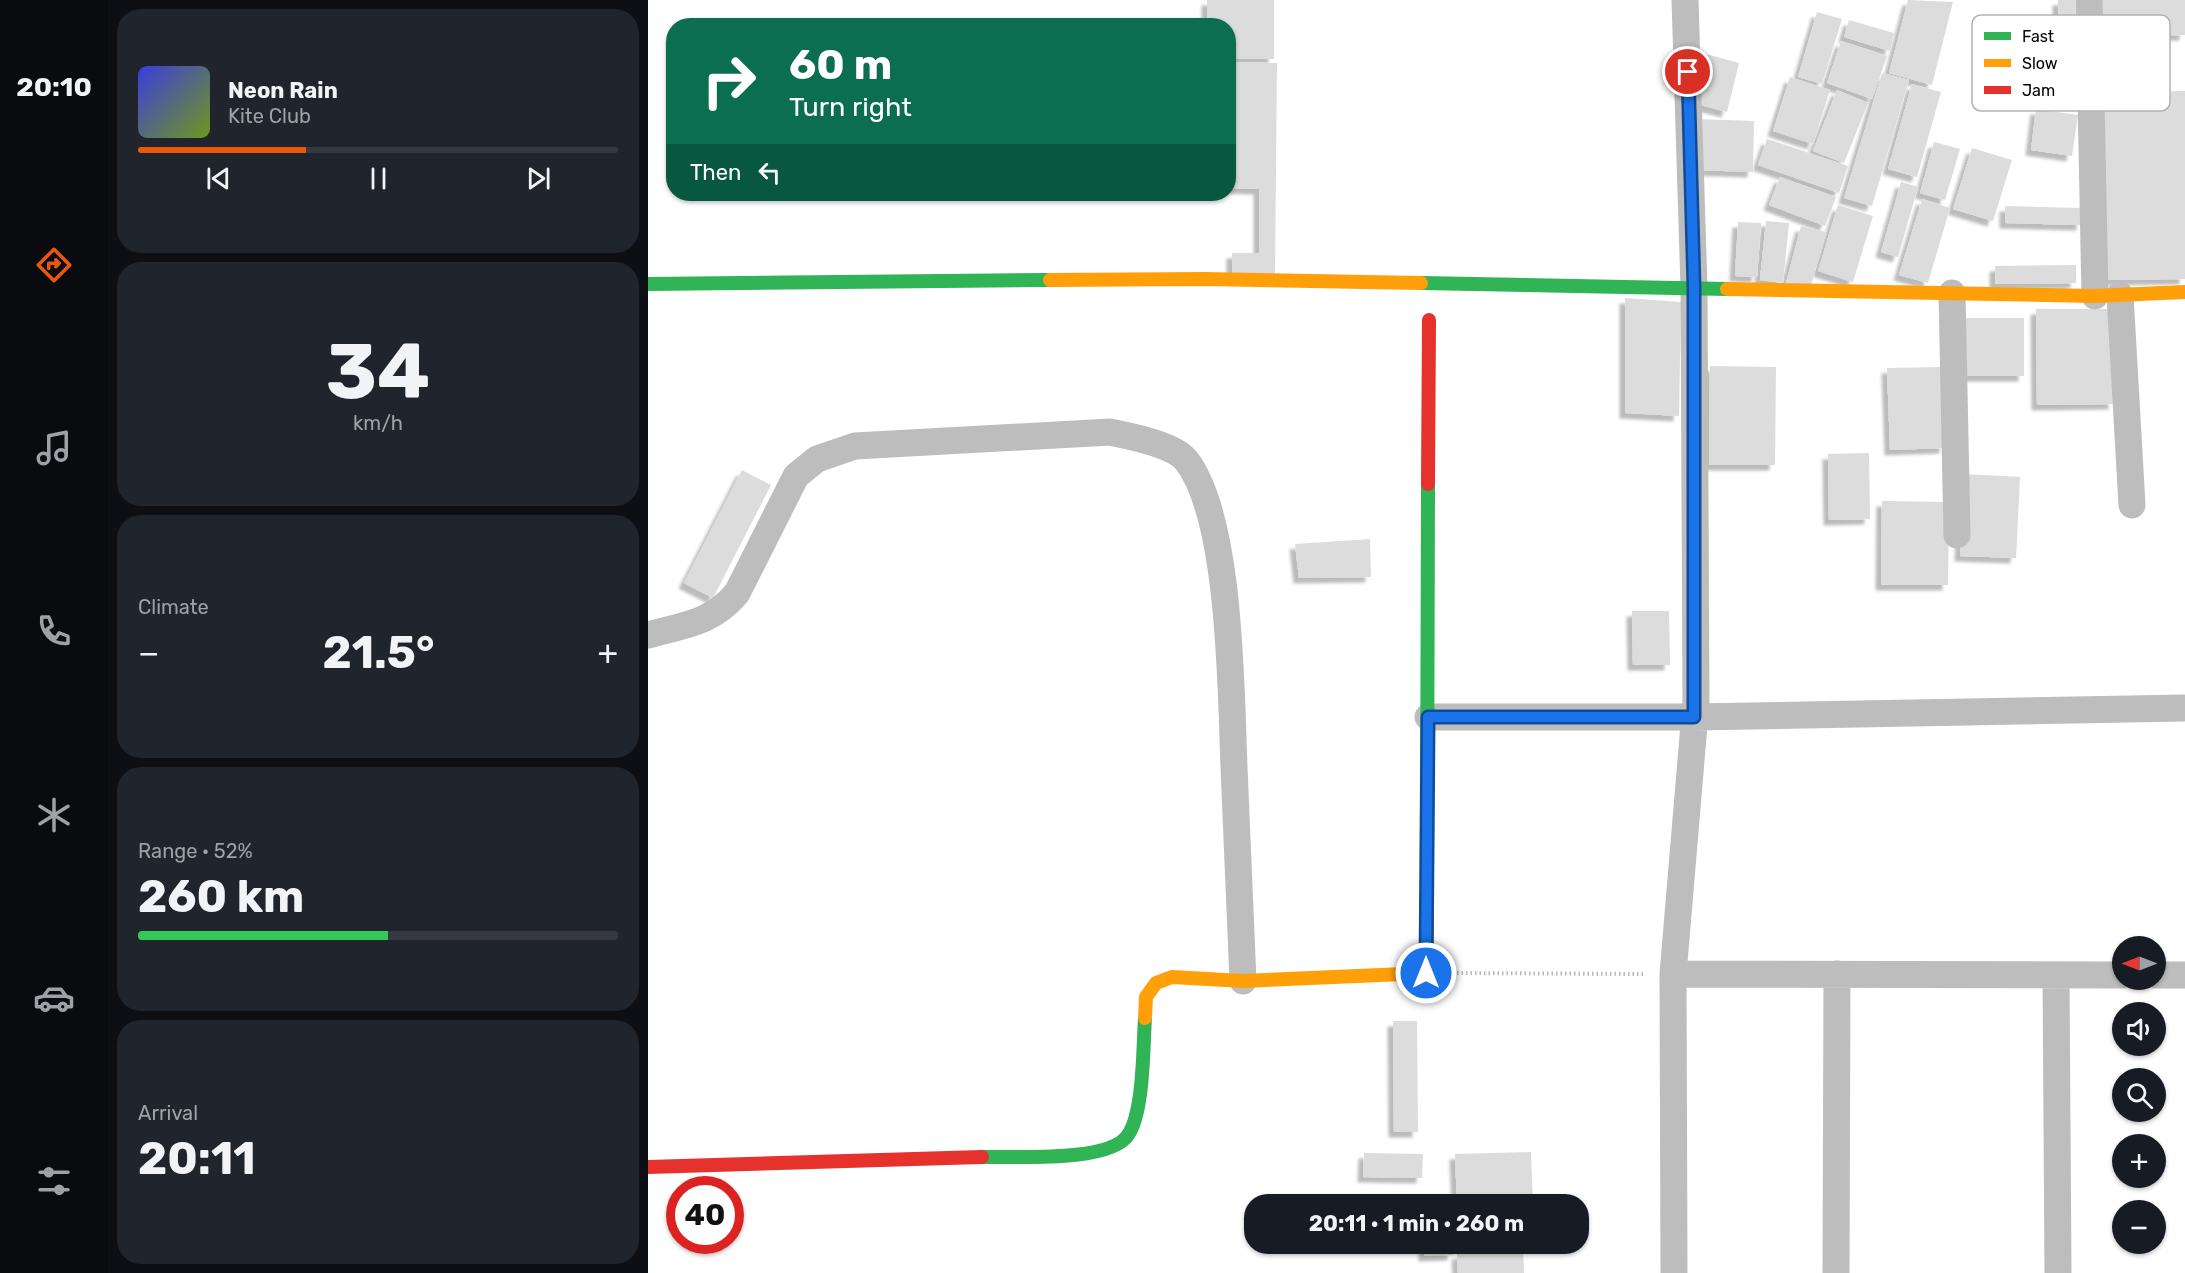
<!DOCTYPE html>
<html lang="en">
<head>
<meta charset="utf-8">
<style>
  :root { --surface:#171b24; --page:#20242c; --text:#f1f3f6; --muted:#9ea1a6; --line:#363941; --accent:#ea580c }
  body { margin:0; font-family:Rubik,sans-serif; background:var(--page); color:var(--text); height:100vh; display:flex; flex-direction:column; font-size:22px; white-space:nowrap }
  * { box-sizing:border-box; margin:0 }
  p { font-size:20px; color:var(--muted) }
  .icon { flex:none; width:33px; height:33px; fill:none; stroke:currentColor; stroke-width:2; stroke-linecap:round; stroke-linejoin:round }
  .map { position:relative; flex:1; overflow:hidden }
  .panel { display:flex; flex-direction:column; gap:9px; padding:9px; background:#0d0f14; width:540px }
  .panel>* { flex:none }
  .top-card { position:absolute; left:18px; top:18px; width:570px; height:183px; border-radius:24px; box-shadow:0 2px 4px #0004; background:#0b6e4f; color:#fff; overflow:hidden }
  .needle { width:39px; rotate:270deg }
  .buttons { position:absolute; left:1464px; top:936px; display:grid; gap:12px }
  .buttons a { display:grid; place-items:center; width:54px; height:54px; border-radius:50%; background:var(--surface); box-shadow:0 2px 4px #0004; font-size:30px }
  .speed { position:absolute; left:18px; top:1176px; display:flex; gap:12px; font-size:30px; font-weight:700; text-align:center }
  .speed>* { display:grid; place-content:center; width:78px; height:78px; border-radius:50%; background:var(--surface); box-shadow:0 2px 4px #0004; line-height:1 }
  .speed .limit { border:9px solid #d22; background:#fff; color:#111 }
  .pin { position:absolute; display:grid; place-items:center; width:51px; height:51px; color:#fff; margin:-26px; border:3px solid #fff; border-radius:50%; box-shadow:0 2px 6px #0007 }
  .me { position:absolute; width:66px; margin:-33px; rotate:0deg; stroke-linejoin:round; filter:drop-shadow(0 0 4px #0008) }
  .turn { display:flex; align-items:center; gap:21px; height:126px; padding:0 24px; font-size:27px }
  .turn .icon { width:78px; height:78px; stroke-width:2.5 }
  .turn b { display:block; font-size:42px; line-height:51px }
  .then { display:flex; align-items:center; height:57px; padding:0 24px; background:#0003; gap:12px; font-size:22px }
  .big { font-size:45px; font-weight:700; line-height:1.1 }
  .panel .tile { flex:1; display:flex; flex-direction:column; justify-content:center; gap:9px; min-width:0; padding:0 21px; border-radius:24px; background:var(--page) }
  .panel .dial { align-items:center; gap:0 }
  .dial b { font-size:78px; line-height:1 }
  .song { display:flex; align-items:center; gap:18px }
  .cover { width:72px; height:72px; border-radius:9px; background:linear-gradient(135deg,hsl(240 70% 55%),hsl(80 70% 35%)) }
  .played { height:6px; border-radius:3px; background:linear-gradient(90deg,var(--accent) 35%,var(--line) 35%) }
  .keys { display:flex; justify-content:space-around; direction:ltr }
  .heat { display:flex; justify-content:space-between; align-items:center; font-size:33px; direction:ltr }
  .charge { height:9px; border-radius:4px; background:linear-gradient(90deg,#34c759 52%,var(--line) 0) }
  .trip { position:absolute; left:596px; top:1194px; width:345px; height:60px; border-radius:24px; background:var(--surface); box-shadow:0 2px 4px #0004; font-weight:700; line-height:60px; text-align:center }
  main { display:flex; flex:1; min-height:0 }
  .dock { display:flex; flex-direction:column; width:108px; justify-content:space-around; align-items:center; background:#090b0e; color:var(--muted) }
  .dock .icon { width:42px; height:42px }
  .dock .current { color:var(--accent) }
  .dock b { font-size:27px; color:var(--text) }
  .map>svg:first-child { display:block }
</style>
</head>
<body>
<main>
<nav class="dock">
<b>20:10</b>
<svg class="icon current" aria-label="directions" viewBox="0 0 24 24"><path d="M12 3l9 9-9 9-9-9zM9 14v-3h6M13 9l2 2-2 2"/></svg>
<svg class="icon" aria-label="music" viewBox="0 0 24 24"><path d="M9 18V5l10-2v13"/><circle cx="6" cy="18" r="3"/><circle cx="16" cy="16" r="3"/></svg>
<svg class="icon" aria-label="phone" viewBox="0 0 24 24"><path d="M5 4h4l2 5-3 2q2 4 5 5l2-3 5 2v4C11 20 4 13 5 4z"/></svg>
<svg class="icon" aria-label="climate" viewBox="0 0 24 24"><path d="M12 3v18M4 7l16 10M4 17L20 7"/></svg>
<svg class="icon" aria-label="car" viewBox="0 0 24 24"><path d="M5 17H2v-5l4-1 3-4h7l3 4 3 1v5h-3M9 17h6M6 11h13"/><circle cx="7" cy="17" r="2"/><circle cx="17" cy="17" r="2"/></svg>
<svg class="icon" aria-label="filters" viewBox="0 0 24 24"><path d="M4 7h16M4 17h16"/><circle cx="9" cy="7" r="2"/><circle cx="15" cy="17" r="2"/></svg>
</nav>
<section class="panel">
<div class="tile">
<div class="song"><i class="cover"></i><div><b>Neon Rain</b><p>Kite Club</p></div></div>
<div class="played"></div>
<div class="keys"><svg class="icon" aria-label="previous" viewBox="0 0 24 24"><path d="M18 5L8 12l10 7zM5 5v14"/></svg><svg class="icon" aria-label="pause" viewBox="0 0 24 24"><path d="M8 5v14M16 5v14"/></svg><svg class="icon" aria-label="next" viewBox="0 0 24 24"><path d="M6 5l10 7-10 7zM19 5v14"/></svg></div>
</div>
<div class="tile dial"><b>34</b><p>km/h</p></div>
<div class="tile"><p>Climate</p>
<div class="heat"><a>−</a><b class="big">21.5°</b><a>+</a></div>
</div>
<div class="tile"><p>Range · 52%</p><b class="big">260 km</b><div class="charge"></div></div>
<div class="tile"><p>Arrival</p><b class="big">20:11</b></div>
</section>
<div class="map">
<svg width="1537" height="1273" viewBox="0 0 1537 1273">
  <defs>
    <filter id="shadow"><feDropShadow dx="-5.5" dy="5.5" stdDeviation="1.5" flood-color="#0004"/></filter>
  </defs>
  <rect width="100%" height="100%" fill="#fff"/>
  <path fill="#dcdcdc" filter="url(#shadow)" d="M559,0H626V59H580V26H559Z
    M1260,0L1305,2L1284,85L1241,73Z
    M1410,0H1427L1429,62L1412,63L1411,42H1398V25L1410,24Z
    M1448,0H1537V35L1449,37Z
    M1169,12L1194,19L1174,84L1150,77Z
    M1201,20L1246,33L1242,51L1196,37Z
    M1193,41L1239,56L1224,99L1179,83Z
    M1054,53L1091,63L1079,112L1041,102Z
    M580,62L629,63L627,276H584V253H611V189L580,188Z
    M1234,73L1261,80L1224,206L1196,198Z
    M1142,77L1182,90L1165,144L1125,131Z
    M1264,84L1293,92L1269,177L1240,169Z
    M1189,90L1220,103L1196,163L1165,151Z
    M1537,91V279L1457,280L1454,92Z
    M1388,109L1430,115L1424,156L1383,150Z
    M1047,119L1106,121L1105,172L1045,170Z
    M1119,139L1200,166L1191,193L1110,165Z
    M1286,142L1312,149L1297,200L1272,193Z
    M1324,148L1364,160L1345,221L1305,209Z
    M1132,177L1188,197L1177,226L1121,205Z
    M1253,182L1270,187L1250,257L1233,252Z
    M1274,199L1302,208L1280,283L1251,275Z
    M1190,205L1225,216L1205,282L1170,271Z
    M1357,206L1434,208V225L1357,223Z
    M1118,221L1141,223L1135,283L1112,280Z
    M1090,222L1113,223L1109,277L1087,276Z
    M1153,226L1178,232L1162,289L1138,283Z
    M1428,265V283L1347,284V266Z
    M977,298L1033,302L1031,416L977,413Z
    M1388,309H1465L1466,404L1389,405Z
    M1318,318H1376V376H1318Z
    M1062,366L1128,367L1127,465H1061Z
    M1295,367L1297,448L1242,450L1239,368Z
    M1221,453L1222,519L1181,520L1180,454Z
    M94,470L123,485L65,598L36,583Z
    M1316,474L1372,477L1368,558L1312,556Z
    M1234,501L1301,502L1300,585H1233Z
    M722,539L723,577L651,578L647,544Z
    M984,611H1021L1022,665H985Z
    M745,1021H769L770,1132H746Z
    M883,1152L885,1204H809L807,1154Z
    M716,1153L775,1154L774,1178L715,1177Z
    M776,1244H805V1255L776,1256Z
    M875,1250L876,1273H810L809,1254Z"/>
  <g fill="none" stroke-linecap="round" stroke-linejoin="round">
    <path stroke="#b8b8b8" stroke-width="4" stroke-dasharray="1.5 3" stroke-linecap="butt" d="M809,973L997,974"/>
    <path stroke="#bdbdbd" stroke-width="27" d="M1441,0L1447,296
      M1304,293L1309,535
      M1472,295L1484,505
      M0,635C36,625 64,623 89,593L148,476L169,459L207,446L462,432C481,436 525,444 538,460C583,517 583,692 586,767C589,838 592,910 595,981
      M780,717H1046L1537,708
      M1025,974L1474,975
      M1408,975L1410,1273
      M1508,975H1537
      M1026,1273L1025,974L1048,701L1046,287L1037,0
      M1188,1273L1189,974"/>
    <path stroke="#30b455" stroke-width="14" d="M773,283L1079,289
      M0,284L402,280
      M779,854L780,484
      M334,1157C366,1156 462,1163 480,1135C496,1112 495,1046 497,1018"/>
    <path stroke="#ff9f0a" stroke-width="14" d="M402,280L556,279L773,283
      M1079,289L1447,296L1537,292
      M497,1018L498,997L508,983L524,977L595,981L779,973V854"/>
    <path stroke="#e5322d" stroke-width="14" d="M780,484L781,320
      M0,1167L334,1157"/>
  </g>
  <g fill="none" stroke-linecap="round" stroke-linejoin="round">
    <g stroke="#114b97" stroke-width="15">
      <path id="route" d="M778,973L780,717H1046V287L1040,72"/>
    </g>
    <use href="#route" stroke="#1a73e8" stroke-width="10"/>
  </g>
  <rect x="1324" y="15" width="198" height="96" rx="9" fill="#fff" stroke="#b2b2b2" stroke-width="1.5"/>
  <rect x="1336" y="32" width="27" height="8" fill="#30b455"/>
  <rect x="1336" y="59" width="27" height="8" fill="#ff9f0a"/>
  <rect x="1336" y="86" width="27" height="8" fill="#e5322d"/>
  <g font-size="16" fill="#000">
    <text x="1374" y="42">Fast</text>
    <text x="1374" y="69">Slow</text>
    <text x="1374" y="96">Jam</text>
  </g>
</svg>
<div class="buttons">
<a><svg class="needle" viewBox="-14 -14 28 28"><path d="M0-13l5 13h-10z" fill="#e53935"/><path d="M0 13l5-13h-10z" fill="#9ea1a6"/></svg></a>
<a><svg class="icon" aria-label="sound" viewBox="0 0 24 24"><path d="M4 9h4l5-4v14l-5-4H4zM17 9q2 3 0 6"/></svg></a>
<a><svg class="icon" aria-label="search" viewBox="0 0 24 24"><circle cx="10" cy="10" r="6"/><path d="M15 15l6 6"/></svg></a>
<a>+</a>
<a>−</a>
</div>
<div class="speed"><div class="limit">40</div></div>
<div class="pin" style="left:1040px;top:72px;background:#d93025"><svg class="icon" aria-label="arrive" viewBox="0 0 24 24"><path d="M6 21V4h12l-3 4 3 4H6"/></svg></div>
<svg class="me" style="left:778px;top:973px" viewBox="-20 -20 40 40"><circle r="17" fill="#1a73e8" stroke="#fff" stroke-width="3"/><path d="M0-11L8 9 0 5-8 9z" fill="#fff"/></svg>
<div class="trip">20:11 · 1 min · 260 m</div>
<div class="top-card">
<div class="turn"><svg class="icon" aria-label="right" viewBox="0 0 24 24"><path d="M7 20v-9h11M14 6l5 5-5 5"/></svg><div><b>60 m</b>Turn right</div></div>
<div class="then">Then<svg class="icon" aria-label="left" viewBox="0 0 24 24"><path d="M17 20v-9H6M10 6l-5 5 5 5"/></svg></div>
</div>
</div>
</main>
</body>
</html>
